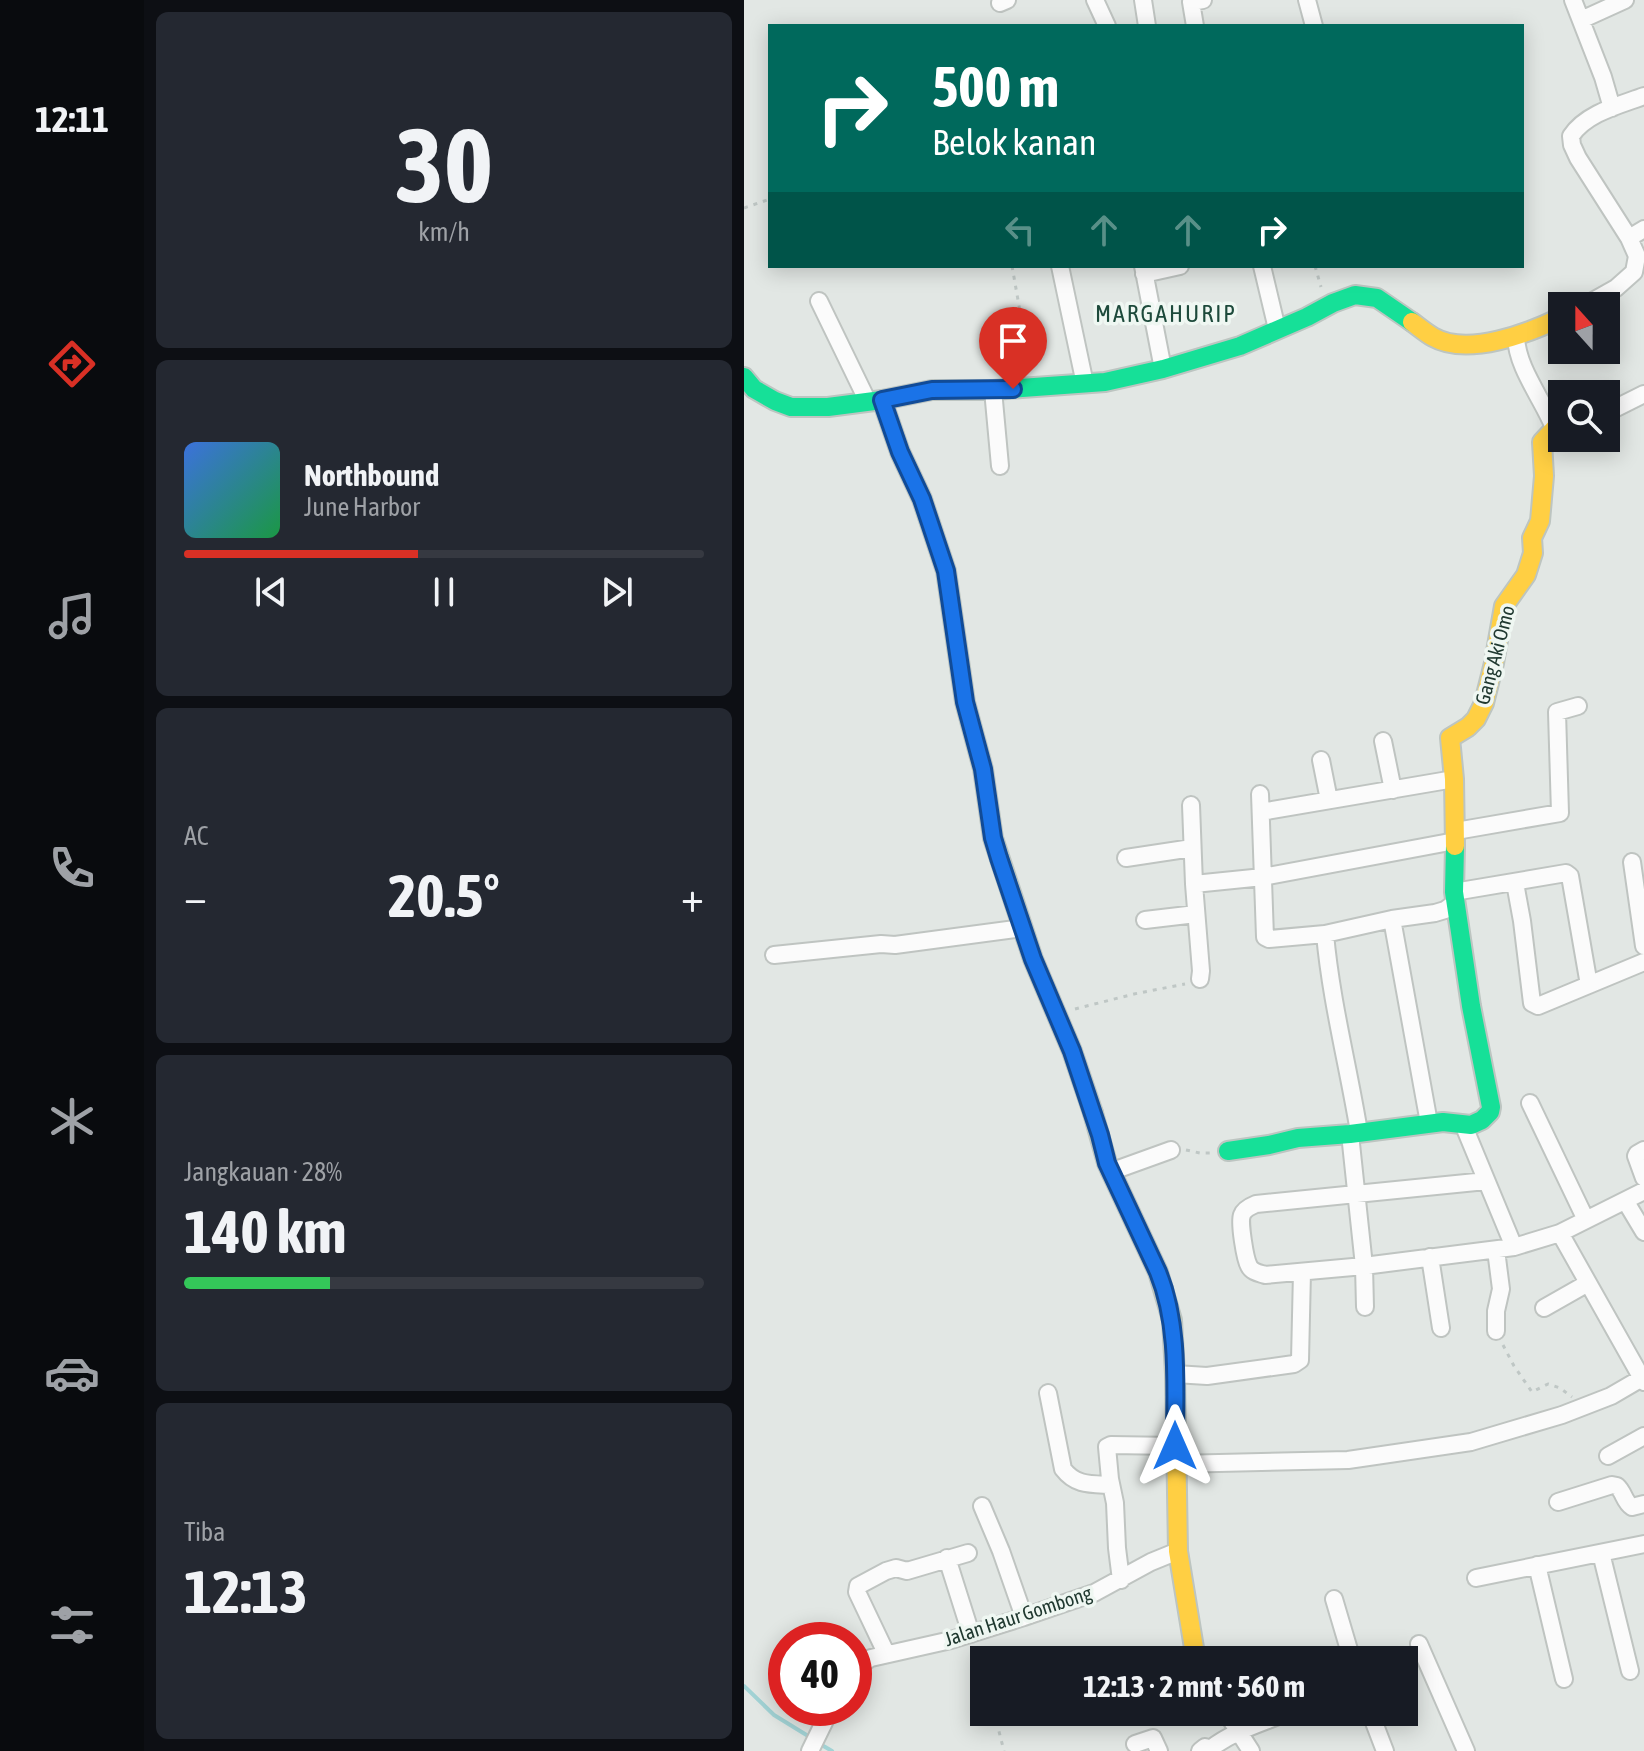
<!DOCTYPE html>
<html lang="id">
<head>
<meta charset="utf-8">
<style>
  :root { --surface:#171b24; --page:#242831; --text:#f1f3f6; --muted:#9ea1a6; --line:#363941; --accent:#d93025 }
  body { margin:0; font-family:"Asap Condensed",sans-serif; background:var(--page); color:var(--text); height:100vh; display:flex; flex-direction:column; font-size:30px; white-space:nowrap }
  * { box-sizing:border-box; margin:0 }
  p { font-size:26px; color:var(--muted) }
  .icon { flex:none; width:44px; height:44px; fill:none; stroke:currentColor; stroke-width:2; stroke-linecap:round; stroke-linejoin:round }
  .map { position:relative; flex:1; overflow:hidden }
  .sheet { display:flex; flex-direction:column; gap:12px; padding:12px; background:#0d0f14; width:600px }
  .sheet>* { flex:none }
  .banner { position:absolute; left:24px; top:24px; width:756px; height:244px; border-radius:0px; box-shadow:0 4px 20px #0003; background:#00695c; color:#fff; overflow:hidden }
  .needle { width:52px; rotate:339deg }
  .controls { position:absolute; left:804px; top:292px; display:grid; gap:16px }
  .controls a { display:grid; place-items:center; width:72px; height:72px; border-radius:0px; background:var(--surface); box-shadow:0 4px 20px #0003; font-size:40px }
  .speed { position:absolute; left:24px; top:1622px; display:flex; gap:16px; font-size:40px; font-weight:700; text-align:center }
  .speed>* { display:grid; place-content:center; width:104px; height:104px; border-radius:50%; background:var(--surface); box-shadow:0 4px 20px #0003; line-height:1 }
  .speed .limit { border:12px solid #d22; background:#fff; color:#111 }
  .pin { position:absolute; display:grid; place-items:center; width:68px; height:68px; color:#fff; margin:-82px -34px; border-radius:50% 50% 50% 0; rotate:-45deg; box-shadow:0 0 8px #0007 }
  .pin .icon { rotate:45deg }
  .me { position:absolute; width:88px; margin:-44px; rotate:0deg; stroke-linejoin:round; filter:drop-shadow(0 0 6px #0008) }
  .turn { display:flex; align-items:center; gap:28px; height:168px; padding:0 32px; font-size:36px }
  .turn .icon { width:104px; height:104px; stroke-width:2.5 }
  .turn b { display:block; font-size:56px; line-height:68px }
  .lanes { display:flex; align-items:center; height:76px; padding:0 32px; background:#0003; justify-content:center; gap:40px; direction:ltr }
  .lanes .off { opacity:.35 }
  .big { font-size:60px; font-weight:700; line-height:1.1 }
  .sheet .card { flex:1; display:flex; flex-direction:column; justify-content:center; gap:12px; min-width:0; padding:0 28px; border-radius:12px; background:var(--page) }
  .sheet .dial { align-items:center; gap:0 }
  .dial b { font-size:104px; line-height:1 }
  .song { display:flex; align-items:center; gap:24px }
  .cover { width:96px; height:96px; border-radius:12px; background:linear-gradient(135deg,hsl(220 70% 55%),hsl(140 70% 35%)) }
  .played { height:8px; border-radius:4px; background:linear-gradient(90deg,var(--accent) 45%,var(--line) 45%) }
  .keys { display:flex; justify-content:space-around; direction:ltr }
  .heat { display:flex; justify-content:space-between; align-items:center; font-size:44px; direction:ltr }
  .charge { height:12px; border-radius:6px; background:linear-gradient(90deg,#34c759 28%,var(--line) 0) }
  .trip { position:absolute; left:226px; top:1646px; width:448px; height:80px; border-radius:0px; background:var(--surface); box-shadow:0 4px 20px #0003; font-weight:700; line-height:80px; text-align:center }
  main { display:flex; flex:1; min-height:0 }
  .dock { display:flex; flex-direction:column; width:144px; justify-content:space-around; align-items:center; background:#090b0e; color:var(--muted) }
  .dock .icon { width:56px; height:56px }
  .dock .current { color:var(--accent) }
  .dock b { font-size:36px; color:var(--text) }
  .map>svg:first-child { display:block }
</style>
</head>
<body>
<main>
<nav class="dock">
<b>12:11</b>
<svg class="icon current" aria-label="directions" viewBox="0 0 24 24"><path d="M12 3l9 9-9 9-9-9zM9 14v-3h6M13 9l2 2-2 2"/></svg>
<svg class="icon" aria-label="music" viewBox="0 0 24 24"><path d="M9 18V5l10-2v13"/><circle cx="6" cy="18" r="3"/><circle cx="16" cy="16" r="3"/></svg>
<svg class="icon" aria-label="phone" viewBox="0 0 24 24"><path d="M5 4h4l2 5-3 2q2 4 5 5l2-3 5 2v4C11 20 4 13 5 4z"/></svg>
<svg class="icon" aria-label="climate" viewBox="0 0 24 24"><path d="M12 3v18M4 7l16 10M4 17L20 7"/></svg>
<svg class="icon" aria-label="car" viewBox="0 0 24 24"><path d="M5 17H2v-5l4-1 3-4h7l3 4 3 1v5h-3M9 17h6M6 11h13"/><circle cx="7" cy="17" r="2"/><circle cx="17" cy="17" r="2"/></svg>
<svg class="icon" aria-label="filters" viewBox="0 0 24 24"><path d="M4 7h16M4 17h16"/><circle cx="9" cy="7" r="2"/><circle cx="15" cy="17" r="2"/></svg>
</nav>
<section class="sheet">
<div class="card dial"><b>30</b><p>km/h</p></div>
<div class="card">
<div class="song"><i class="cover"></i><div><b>Northbound</b><p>June Harbor</p></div></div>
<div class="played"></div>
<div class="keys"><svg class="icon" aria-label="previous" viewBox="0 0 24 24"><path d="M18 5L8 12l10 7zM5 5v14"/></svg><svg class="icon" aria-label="pause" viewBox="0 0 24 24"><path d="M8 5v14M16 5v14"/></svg><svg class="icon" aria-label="next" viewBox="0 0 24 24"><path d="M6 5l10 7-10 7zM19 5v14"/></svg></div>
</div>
<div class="card"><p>AC</p>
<div class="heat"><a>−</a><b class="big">20.5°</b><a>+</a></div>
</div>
<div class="card"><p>Jangkauan · 28%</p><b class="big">140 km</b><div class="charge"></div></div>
<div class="card"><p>Tiba</p><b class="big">12:13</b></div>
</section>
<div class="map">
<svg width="900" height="1751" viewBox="0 0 900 1751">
  <rect width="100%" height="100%" fill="#e2e7e4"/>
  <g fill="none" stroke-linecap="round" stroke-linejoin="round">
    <path stroke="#a2d3d5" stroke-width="4" d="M0,1686L30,1715L69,1739
      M76,1744L88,1751"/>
    <g stroke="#bfc4c1" stroke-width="20">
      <path id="street" d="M351,0L363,26
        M399,0L403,26
        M563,0L570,26
        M829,0L859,77L868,108
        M256,3L263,0
        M837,20L881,0
        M451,26L447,2L459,0
        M885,238L900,229
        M316,266L341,384
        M399,266L419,369
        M518,266L533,329
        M400,274L436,266
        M75,301L124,402
        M840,306L872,288L890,272L893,256L885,238L834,158L828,145L827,136C842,113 876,105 900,96
        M772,337C773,370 802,403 813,435
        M249,390L256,466
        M862,413L900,394
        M639,741L649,790
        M577,760L585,800
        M516,794L521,937L525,939L581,934L648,919L691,913L701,910L712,902
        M447,805L450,884L457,971L456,979
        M517,812L710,779
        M712,831L816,813L813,712L834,706
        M382,858L448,848
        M888,862L900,946
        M771,883L778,921L788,1003L794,1006L900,962
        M450,884L519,877L711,841
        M710,892L822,873L826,876L845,985
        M648,919L685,1123
        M401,920L452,914
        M581,934C587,1001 604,1065 615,1132
        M30,955L137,944L151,945L279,928
        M786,1103L842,1220
        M719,1124L770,1247
        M606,1134L620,1266L770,1247L816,1233L900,1191
        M900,1150L893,1154L892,1156L900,1178
        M366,1172L427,1150
        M882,1202L900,1232
        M816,1233L900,1382
        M686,1257L697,1328
        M621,1307L620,1266L521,1275C515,1273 508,1272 505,1266C501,1259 495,1222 498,1215C500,1209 507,1206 512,1204L742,1181
        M800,1308L844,1283
        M752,1331V1311L757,1289L752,1250
        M431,1374L463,1376L550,1364L556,1360L558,1272
        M304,1393L319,1469C332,1486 347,1484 367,1485
        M864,1456L900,1436
        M432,1464L604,1460L727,1442L818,1415L867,1396L898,1378
        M814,1502L868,1485L873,1486C880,1492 880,1502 888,1507L900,1504
        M238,1506L257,1551L280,1617
        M857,1553L886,1671
        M203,1558L227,1634
        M793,1565L820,1679
        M732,1578L900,1544
        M377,1580L373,1548L371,1503L366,1479L363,1447L367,1445L431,1446
        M590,1599L608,1660
        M675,1644L722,1751
        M142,1653L113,1592L114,1586L142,1571L152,1568L163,1571L224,1553
        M110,1669L113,1666L127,1658L207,1640L280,1617L350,1593L407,1562L434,1551
        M482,1712L507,1751
        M626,1712L641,1751
        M391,1744L409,1738L415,1751
        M66,1751L87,1708
        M456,1751L461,1747L466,1749C491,1730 516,1724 544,1712"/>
    </g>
    <g stroke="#bdc5c1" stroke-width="22">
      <path id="fast" d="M0,377L10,389L31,401L47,407H84L138,400L188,390H249L361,382L419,369L496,346L563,317L589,303L611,295L633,298L668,322
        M138,400L156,452L178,499L202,571L221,702L239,769L249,838L289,959L328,1051L349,1113
        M484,1151L525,1145L554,1138L606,1134L699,1122L727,1125L738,1120L746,1112L747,1107L727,1006L710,892L711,846"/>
    </g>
    <g stroke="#bdc5c1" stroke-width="22">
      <path id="slow" d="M668,322C675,327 682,333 689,337C724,357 785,333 818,317
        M711,846L710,779L706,738L724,727L732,719L740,703L750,663L760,606L782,575L789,553L788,538L796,521L800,476L798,442L811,428
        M349,1113L363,1163L414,1272L428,1320L431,1374L434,1551L452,1660"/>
    </g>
    <path stroke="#bfc7c5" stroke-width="3" stroke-dasharray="4 6" stroke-linecap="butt" d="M0,208L26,199
      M268,266L286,368
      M571,266L577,287
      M331,1009L390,994L441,984
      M442,1150L456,1153H466
      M759,1345L770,1366L788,1392L804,1384L816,1388L828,1397
      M230,1650L240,1684
      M250,1712L260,1751"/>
    <use href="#street" stroke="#fbfbfb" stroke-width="16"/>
    <use href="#fast" stroke="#16e098" stroke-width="18"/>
    <use href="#slow" stroke="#ffcf43" stroke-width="18"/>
  </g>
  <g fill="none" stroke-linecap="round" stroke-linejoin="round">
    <g stroke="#114b97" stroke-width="20">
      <path id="route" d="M269,389L188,390L138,400L156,452L178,499L202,571L221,702L239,769L249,838L255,858L289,959L328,1051L356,1135L363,1163L414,1272C436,1326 431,1389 431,1446"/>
    </g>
    <use href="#route" stroke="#1a73e8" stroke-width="14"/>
  </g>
  <g text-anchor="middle" stroke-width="7" stroke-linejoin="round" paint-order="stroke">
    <g font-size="20" fill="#203930" stroke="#eff7f2">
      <text transform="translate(751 655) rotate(-75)" y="7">Gang Aki Omo</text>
      <text transform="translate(274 1616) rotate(-18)" y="7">Jalan Haur Gombong</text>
    </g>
    <g font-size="24" letter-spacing="2" fill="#1d4a3b" stroke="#eff7f2">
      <text x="422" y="322">MARGAHURIP</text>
    </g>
  </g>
</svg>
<div class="controls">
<a><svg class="needle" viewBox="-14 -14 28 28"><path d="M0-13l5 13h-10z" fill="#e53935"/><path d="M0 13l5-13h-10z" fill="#9ea1a6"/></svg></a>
<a><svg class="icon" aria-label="search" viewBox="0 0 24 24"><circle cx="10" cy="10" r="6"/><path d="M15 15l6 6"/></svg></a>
</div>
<div class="speed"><div class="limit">40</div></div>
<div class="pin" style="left:269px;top:389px;background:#d93025"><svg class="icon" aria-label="arrive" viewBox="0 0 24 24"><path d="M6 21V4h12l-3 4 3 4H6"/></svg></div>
<svg class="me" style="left:431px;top:1446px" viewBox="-20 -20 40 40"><path d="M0-17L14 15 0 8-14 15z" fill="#1a73e8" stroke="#fff" stroke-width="4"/></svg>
<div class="trip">12:13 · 2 mnt · 560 m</div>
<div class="banner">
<div class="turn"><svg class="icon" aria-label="right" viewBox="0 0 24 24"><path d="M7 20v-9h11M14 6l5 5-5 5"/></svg><div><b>500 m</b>Belok kanan</div></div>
<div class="lanes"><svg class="icon off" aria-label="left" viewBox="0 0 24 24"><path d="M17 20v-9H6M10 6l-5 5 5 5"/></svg><svg class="icon off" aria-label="ahead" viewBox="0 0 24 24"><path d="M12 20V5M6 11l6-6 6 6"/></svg><svg class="icon off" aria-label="ahead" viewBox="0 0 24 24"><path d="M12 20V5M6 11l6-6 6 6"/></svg><svg class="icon" aria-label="right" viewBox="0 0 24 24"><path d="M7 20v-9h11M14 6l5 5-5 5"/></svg></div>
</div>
</div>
</main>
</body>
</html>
